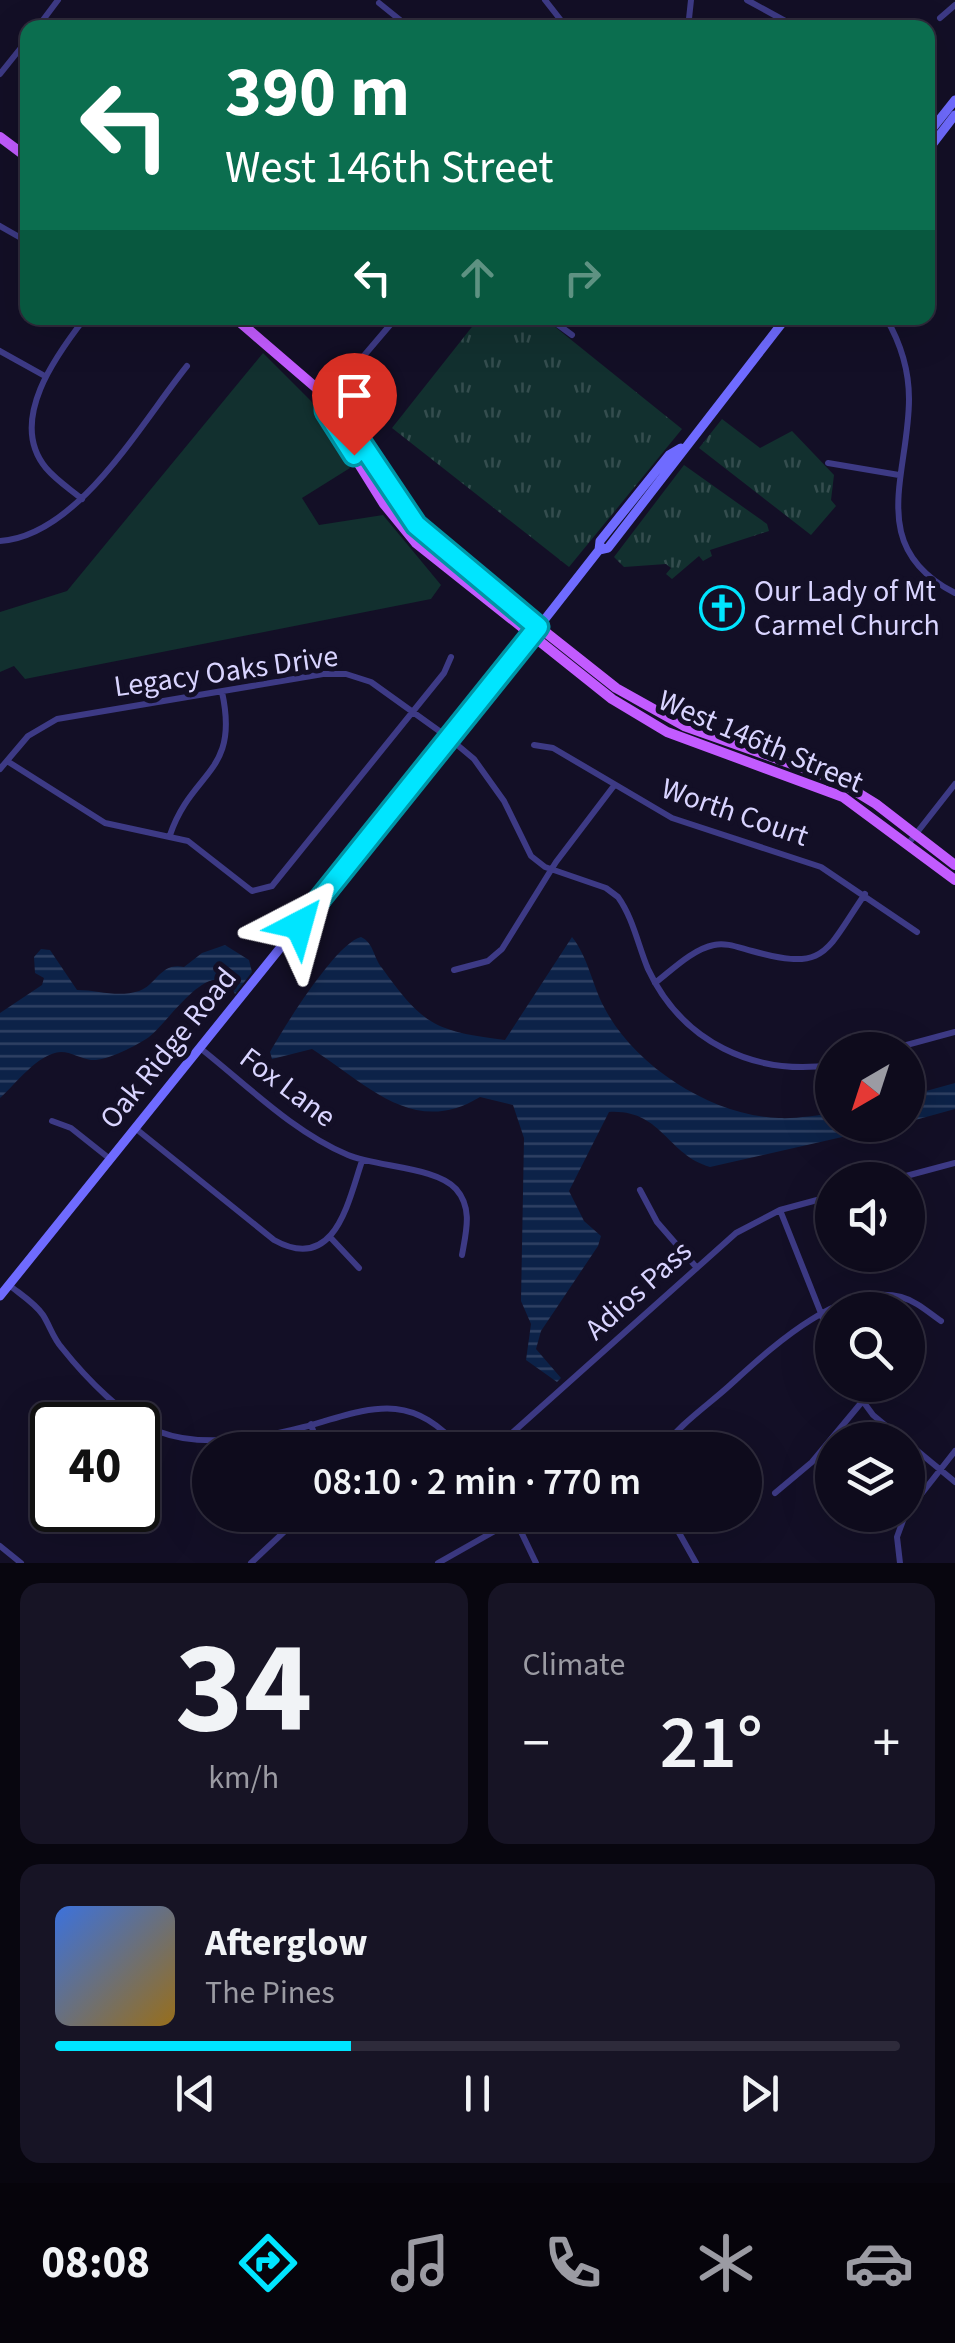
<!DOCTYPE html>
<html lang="en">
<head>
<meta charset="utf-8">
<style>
  :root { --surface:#0e0b1c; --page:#171425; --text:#f1f3f6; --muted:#9b9ba3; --line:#2e2b3b; --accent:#00e5ff }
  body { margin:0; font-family:"Source Sans 3",sans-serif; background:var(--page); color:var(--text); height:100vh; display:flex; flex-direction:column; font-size:38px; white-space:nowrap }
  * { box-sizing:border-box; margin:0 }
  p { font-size:32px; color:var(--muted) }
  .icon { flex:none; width:55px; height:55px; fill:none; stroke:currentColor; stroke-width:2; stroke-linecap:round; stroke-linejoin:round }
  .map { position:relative; height:1563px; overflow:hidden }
  .side { display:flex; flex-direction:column; gap:20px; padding:20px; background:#08060f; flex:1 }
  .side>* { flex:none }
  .guide { position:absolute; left:20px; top:20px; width:915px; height:305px; border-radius:20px; box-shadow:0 10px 40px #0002,0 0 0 2px var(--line); background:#0b6e4f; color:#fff; overflow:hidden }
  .needle { width:65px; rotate:219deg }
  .controls { position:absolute; left:815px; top:1032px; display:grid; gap:20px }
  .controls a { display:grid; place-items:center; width:110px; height:110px; border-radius:50%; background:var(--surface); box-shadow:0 10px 40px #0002,0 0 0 2px var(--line); font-size:50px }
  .speed { position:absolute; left:30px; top:1402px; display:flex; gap:20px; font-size:50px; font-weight:700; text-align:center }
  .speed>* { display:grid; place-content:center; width:130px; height:130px; border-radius:50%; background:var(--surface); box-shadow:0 10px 40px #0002,0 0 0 2px var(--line); line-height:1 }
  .speed .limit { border:5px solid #111; border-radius:15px; background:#fff; color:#111 }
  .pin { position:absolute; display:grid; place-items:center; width:85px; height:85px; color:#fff; margin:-102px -42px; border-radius:50% 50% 50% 0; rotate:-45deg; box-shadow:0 0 10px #0007 }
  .pin .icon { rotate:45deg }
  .me { position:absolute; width:110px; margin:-55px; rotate:39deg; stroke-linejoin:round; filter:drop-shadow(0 0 8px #0008) }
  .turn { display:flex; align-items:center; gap:35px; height:210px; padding:0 40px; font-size:45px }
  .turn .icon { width:130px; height:130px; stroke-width:2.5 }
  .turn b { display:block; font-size:70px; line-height:85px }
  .lanes { display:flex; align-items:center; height:95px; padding:0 40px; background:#0003; justify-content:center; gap:50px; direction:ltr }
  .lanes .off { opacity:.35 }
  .big { font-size:75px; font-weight:600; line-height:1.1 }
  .side .widget { flex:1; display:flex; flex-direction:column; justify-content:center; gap:15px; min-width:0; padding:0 35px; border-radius:20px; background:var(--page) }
  .side .dial { align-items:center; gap:0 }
  .dial b { font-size:130px; line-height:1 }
  .song { display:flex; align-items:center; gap:30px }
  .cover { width:120px; height:120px; border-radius:15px; background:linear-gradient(135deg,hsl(220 70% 55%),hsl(40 70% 35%)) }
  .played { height:10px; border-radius:5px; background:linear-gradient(90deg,var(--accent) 35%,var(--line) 35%) }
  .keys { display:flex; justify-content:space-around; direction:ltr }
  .heat { display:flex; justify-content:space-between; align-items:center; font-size:55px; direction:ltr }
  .side .tiles { flex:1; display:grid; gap:20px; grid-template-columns:1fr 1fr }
  .widget:last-child { grid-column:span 2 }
  .trip { position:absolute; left:192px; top:1432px; width:570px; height:100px; border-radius:50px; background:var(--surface); box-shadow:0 10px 40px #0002,0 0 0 2px var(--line); font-weight:600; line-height:100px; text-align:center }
  .menu { display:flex; height:160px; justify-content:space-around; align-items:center; background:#06040b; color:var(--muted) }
  .menu .icon { width:70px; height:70px }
  .menu .on { color:var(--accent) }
  .menu b { font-size:45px; color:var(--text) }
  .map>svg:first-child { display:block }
</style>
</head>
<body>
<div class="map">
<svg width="955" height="1563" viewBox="0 0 955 1563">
  <defs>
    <pattern id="park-tufts" width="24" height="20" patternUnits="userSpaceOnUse" patternTransform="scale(2.5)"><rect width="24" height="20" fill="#12302f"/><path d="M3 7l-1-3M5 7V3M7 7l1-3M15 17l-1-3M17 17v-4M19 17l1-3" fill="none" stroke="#344d4e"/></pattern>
    <pattern id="water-rules" width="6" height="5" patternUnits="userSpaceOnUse" patternTransform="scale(2.5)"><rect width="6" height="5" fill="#0c2248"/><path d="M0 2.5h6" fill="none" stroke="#2f4163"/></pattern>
  </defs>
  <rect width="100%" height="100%" fill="#130f26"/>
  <path fill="#12302f" d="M263,353L311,401L350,468L302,498L319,525L383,515L441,585L431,599L25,679L14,666L0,672V612L67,591Z"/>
  <path fill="url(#park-tufts)" d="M479,318H544L682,429L569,567L392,428Z
    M722,419L760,448L792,431L834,475L831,500L836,506L811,535L699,448Z
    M684,465L767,524L769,531L710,550L712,556L703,561L699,556L672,579L666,574L671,568L666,564L624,567L614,557Z"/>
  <path fill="url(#water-rules)" d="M361,937C374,943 373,957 382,968C424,1026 435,1031 505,1040L572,937C588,957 592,984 604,1007C634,1066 712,1116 779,1118C796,1119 815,1115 832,1114V1125H895L710,1167C667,1155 662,1109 609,1112L569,1191L584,1221L601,1236L598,1246L541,1331L536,1349L561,1378L557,1382L526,1360L531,1324L521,1301L524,1138L513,1105L480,1097C413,1138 366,1083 312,1049L272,1059L270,1052C284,1027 336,943 361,937Z
    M225,945L249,960L252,972L235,994C214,949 169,1022 149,1037C136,1046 107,1061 91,1060C82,1059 71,1052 61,1052C38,1053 16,1084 0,1098V1013L42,985L44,978L35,973L34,957L41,949L50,950L77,990C99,990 117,998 139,991C157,985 160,962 184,967L202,953Z
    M955,1083V1109L908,1122V1096Z"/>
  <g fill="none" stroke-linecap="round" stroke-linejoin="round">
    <path stroke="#3d3a85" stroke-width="6" d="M545,0L567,28
      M747,0L798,28
      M379,3L410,28
      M940,18L955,5
      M37,28L58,0
      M212,28L219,25
      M688,28L691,0
      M0,74L28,39
      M0,226L28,242
      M549,318L572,335
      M886,318C900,342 909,370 909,399C909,474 865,547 955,593
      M0,351L43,375
      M327,399L396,318
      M828,463L899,475
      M82,499C70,489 56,480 46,468C7,421 57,354 85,318
      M0,541C78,536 141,423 187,366
      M534,745L553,748L672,818L821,867L917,932
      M7,761L105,823L188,841L252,891L272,886L444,673L451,657
      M0,769L28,736L57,719L323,674H346L371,682L449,738L474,759L504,801L531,856L545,867L606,888L618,897C633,918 638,945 648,969C682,1042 754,1076 832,1065
      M170,835C192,770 240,774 222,692
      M908,844L955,784
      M454,970L488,961L502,949L556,862L613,787
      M655,983C672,970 693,949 714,945C726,942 740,948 752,951C827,972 825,952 865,894
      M200,1048C247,1085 293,1132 348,1155C377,1167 437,1167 456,1189C473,1208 466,1232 462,1255
      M888,1050L955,1032
      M52,1121L71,1128L110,1159
      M135,1128L274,1240C335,1274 348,1202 362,1161
      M891,1180L955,1163
      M640,1190L657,1222L697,1268
      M780,1210L832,1341
      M330,1237L359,1268
      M9,1285C20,1294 35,1303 43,1315C50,1326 53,1338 62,1348C85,1377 125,1419 160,1432C201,1448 263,1438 304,1427C372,1408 409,1389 462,1450
      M851,1385L873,1415L903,1440
      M311,1424L319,1450
      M908,1443L955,1482
      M493,1450L736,1233L780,1210L832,1196
      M662,1450C678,1425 707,1406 729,1386C770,1349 840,1282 901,1297C916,1301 928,1312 941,1321
      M775,1493L812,1462L861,1403
      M908,1511L955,1451
      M513,1515L536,1563
      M669,1515L696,1563
      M0,1546L21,1563
      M251,1563L302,1515
      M438,1563L516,1519
      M900,1563L897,1537L905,1515"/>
    <path stroke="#6f6bff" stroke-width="9" d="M928,134L955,100
      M928,150L955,115
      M599,550L608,548L786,318
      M0,1296L545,619L599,550L600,541L669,455L681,448"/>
    <path stroke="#c25bff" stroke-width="10" d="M0,137L28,158
      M235,318L335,404L393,495L432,542L616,688L684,726L837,780L876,804L955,865
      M326,400V411L384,504L416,543L612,699L667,732L843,797L955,880"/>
  </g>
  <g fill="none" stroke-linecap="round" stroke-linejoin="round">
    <g stroke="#0095a6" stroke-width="25">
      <path id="route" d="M299,925L538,627L416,525L335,404L326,400V411L354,455"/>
    </g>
    <use href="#route" stroke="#00e5ff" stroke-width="18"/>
  </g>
  <defs>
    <g id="church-ring" transform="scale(2.25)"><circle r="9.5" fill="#130f26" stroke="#00e5ff" stroke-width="1.5"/><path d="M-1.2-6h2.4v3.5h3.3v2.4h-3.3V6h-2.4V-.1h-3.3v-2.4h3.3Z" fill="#00e5ff"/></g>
  </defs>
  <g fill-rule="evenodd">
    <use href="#church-ring" x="722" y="608"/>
  </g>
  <g text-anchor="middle" stroke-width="10" stroke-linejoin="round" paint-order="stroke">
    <g font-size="30" fill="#d9d4ff" stroke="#130f26" text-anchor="start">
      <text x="754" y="601">Our Lady of Mt<tspan x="754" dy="34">Carmel Church</tspan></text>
    </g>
    <g font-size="30" fill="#d9d4ff" stroke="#130f26">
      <text transform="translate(226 671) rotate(-8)" y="10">Legacy Oaks Drive</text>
      <text transform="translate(761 741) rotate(23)" y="10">West 146th Street</text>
      <text transform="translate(735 812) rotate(19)" y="10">Worth Court</text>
      <text transform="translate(168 1048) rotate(-51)" y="10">Oak Ridge Road</text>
      <text transform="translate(288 1087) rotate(37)" y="10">Fox Lane</text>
      <text transform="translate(638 1290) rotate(-42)" y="10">Adios Pass</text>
    </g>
  </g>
</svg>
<div class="controls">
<a><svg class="needle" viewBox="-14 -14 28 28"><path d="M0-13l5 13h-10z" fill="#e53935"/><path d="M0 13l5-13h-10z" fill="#9b9ba3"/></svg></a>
<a><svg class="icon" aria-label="sound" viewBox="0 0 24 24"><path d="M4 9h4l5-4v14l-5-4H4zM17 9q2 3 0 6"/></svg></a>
<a><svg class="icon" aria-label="search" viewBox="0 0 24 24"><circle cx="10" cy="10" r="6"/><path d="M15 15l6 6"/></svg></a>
<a><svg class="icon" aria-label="layers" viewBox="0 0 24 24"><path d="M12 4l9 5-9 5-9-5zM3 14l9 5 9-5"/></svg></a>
</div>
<div class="speed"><div class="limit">40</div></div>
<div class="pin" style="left:354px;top:455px;background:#d93025"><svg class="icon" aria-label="arrive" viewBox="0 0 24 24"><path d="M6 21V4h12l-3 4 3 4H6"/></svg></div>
<svg class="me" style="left:299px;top:925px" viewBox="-20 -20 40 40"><path d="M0-17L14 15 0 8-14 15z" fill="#00e5ff" stroke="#fff" stroke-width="4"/></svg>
<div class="trip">08:10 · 2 min · 770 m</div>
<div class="guide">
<div class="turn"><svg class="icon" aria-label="left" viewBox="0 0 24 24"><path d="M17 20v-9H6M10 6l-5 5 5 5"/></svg><div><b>390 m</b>West 146th Street</div></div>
<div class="lanes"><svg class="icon" aria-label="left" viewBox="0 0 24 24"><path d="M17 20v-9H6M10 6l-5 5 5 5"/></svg><svg class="icon off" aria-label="ahead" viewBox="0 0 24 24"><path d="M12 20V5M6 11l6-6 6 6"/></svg><svg class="icon off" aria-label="right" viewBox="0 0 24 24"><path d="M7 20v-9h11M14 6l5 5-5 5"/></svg></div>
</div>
</div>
<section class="side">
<div class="tiles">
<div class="widget dial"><b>34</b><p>km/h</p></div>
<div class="widget"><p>Climate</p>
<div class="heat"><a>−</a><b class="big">21°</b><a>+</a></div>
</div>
<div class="widget">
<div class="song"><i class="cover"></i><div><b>Afterglow</b><p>The Pines</p></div></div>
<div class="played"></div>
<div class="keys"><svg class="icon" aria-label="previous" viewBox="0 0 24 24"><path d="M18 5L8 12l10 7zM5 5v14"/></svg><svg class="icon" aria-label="pause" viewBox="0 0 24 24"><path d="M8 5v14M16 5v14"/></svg><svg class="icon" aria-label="next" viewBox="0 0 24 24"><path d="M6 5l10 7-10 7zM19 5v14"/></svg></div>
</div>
</div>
</section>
<nav class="menu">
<b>08:08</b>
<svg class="icon on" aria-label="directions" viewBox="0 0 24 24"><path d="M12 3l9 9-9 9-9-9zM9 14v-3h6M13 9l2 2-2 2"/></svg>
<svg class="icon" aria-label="music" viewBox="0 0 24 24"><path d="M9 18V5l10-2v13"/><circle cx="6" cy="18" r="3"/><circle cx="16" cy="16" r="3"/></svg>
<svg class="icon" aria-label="phone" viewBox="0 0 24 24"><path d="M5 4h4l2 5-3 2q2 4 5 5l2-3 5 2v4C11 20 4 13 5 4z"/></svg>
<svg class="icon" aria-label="climate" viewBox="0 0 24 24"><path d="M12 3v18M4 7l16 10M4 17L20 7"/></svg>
<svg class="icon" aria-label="car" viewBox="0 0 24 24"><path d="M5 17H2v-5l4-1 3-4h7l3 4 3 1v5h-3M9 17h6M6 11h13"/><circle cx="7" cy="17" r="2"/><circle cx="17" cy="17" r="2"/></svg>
</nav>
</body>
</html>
